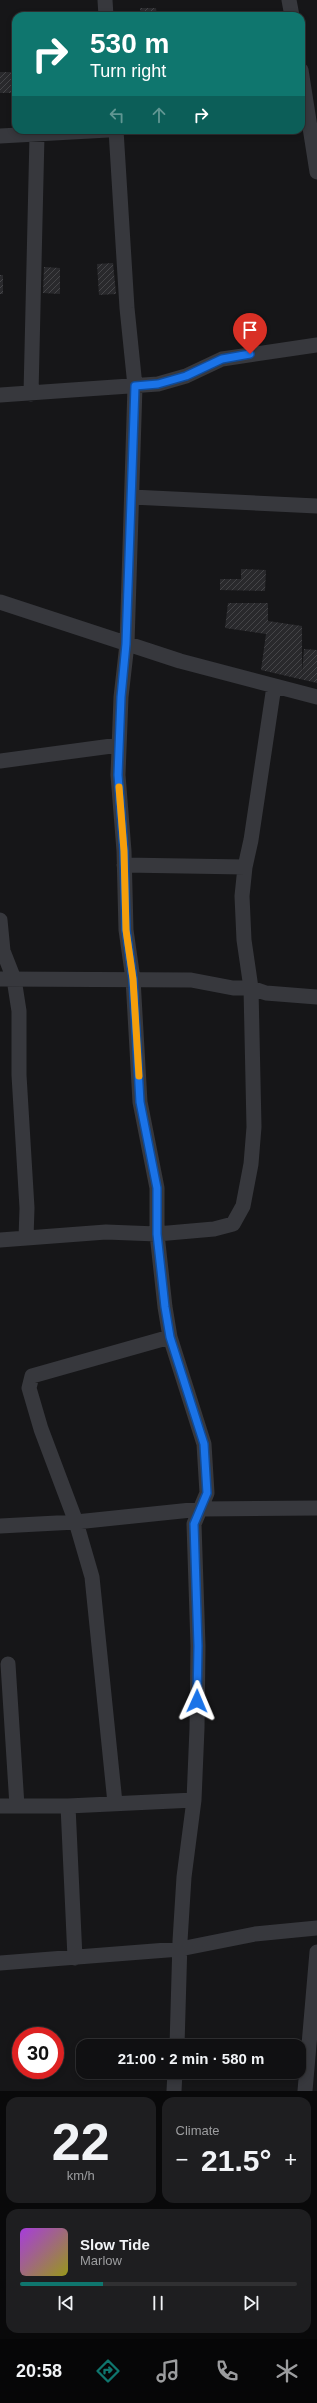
<!DOCTYPE html>
<html lang="en">
<head>
<meta charset="utf-8">
<style>
  :root { --surface:#101012; --page:#1e1e20; --text:#f1f3f6; --muted:#9c9d9f; --line:#303032; --accent:#0f766e }
  body { margin:0; font-family:Helvetica,sans-serif; background:var(--page); color:var(--text); height:100vh; display:flex; flex-direction:column; font-size:15px; white-space:nowrap }
  * { box-sizing:border-box; margin:0 }
  p { font-size:13px; color:var(--muted) }
  .icon { flex:none; width:22px; height:22px; fill:none; stroke:currentColor; stroke-width:2; stroke-linecap:round; stroke-linejoin:round }
  .map { position:relative; height:2091px; overflow:hidden }
  .side { display:flex; flex-direction:column; gap:6px; padding:6px; background:#09090a; flex:1 }
  .side>* { flex:none }
  .top-card { position:absolute; left:12px; top:12px; width:293px; height:122px; border-radius:12px; box-shadow:0 2px 6px #0003,0 0 0 1px var(--line); background:#0f766e; color:#fff; overflow:hidden }
  .speed { position:absolute; left:12px; top:2027px; display:flex; gap:8px; font-size:20px; font-weight:700; text-align:center }
  .speed>* { display:grid; place-content:center; width:52px; height:52px; border-radius:50%; background:var(--surface); box-shadow:0 2px 6px #0003,0 0 0 1px var(--line); line-height:1 }
  .speed .limit { border:6px solid #d22; background:#fff; color:#111 }
  .pin { position:absolute; display:grid; place-items:center; width:34px; height:34px; color:#fff; margin:-41px -17px; border-radius:50% 50% 50% 0; rotate:-45deg; box-shadow:0 0 4px #0007 }
  .pin .icon { rotate:45deg }
  .me { position:absolute; width:44px; margin:-22px; rotate:1deg; stroke-linejoin:round; filter:drop-shadow(0 0 3px #0008) }
  .turn { display:flex; align-items:center; gap:14px; height:84px; padding:0 12px; font-size:18px }
  .turn .icon { width:52px; height:52px; stroke-width:2.5 }
  .turn b { display:block; font-size:28px; line-height:34px }
  .lanes { display:flex; align-items:center; height:38px; padding:0 12px; background:#0003; justify-content:center; gap:20px; direction:ltr }
  .lanes .off { opacity:.35 }
  .big { font-size:30px; font-weight:700; line-height:1.1 }
  .side .widget { flex:1; display:flex; flex-direction:column; justify-content:center; gap:6px; min-width:0; padding:0 14px; border-radius:12px; background:var(--page) }
  .side .dial { align-items:center; gap:0 }
  .dial b { font-size:52px; line-height:1 }
  .song { display:flex; align-items:center; gap:12px }
  .cover { width:48px; height:48px; border-radius:6px; background:linear-gradient(135deg,hsl(280 70% 55%),hsl(60 70% 35%)) }
  .played { height:4px; border-radius:2px; background:linear-gradient(90deg,var(--accent) 30%,var(--line) 30%) }
  .keys { display:flex; justify-content:space-around; direction:ltr }
  .heat { display:flex; justify-content:space-between; align-items:center; font-size:22px; direction:ltr }
  .side .tiles { flex:1; display:grid; gap:6px; grid-template-columns:1fr 1fr }
  .widget:last-child { grid-column:span 2 }
  .trip { position:absolute; left:76px; top:2039px; width:230px; height:40px; border-radius:12px; background:var(--surface); box-shadow:0 2px 6px #0003,0 0 0 1px var(--line); font-weight:700; line-height:40px; text-align:center }
  .dock { display:flex; height:64px; justify-content:space-around; align-items:center; background:#060607; color:var(--muted) }
  .dock .icon { width:28px; height:28px }
  .dock .current { color:var(--accent) }
  .dock b { font-size:18px; color:var(--text) }
  .map>svg:first-child { display:block }
</style>
</head>
<body>
<div class="map">
<svg width="317" height="2091" viewBox="0 0 317 2091">
  <defs>
    <pattern id="building-hatch" width="6" height="6" patternUnits="userSpaceOnUse"><rect width="6" height="6" fill="#29292c"/><path d="M-1 1l2-2M0 6l6-6M5 7l2-2" fill="none" stroke="#454548"/></pattern>
  </defs>
  <rect width="100%" height="100%" fill="#161618"/>
  <path fill="url(#building-hatch)" d="M140,8H156L157,16H141Z
    M0,72H16V93H0Z
    M113,263L116,294L99,295L97,264Z
    M44,267L60,268V294L43,293Z
    M0,275H3V294H0Z
    M241,569L266,570L265,591L220,590V579H241Z
    M228,603H268V621L302,626V673L304,649L317,650V683L261,670L266,634L225,628Z"/>
  <g fill="none" stroke-linecap="round" stroke-linejoin="round">
    <path stroke="#37383d" stroke-width="15" d="M105,0L106,16
      M289,0L292,16
      M301,70L317,172
      M116,130L127,308L135,386L127,644L121,697L118,775L124,851L126,930L133,979L140,1102L157,1188V1234L165,1307L170,1337L204,1444L207,1493L194,1524L198,1646L197,1728L194,1800L184,1877L180,1941L177,2046
      M0,136L108,130
      M31,394L37,135
      M0,395L158,384L186,376L222,359L317,345
      M132,497L317,506
      M0,602L180,661L317,697
      M0,761L119,745
      M124,865L245,867
      M0,920L3,951L14,979L19,1011V1075L27,1208L26,1238
      M0,979L191,980L233,988H251L266,993L317,997
      M0,1240L106,1232L157,1234L214,1229L233,1224L243,1206L251,1164L254,1127L251,988L244,940L242,896L245,867L251,840L274,686
      M0,1526L76,1522L201,1509L317,1508
      M8,1664L17,1806
      M115,1803L92,1577L76,1522L41,1429L29,1388L32,1376L170,1337
      M0,1806H68L194,1800
      M68,1806L75,1958
      M0,1963L180,1949L255,1934L317,1928
      M174,2091L175,2072
      M305,2091L317,1952"/>
  </g>
  <g fill="none" stroke-linecap="round" stroke-linejoin="round">
    <g stroke="#114b97" stroke-width="10">
      <path id="route" d="M197,1701L198,1646L194,1524L207,1493L204,1444L170,1337L165,1307L157,1234V1188L140,1102L133,979L126,930L124,851L118,775L121,697L126,644L135,386L158,384L186,376L222,359L250,354"/>
    </g>
    <use href="#route" stroke="#1a73e8" stroke-width="7"/>
    <path stroke="#f59e0b" stroke-width="7" d="M119,787L124,851L126,930L133,979L139,1076"/>
  </g>
</svg>
<div class="speed"><div class="limit">30</div></div>
<div class="pin" style="left:250px;top:354px;background:#d93025"><svg class="icon" aria-label="arrive" viewBox="0 0 24 24"><path d="M6 21V4h12l-3 4 3 4H6"/></svg></div>
<svg class="me" style="left:197px;top:1701px" viewBox="-20 -20 40 40"><path d="M0-17L14 15 0 8-14 15z" fill="#1a73e8" stroke="#fff" stroke-width="4"/></svg>
<div class="trip">21:00 · 2 min · 580 m</div>
<div class="top-card">
<div class="turn"><svg class="icon" aria-label="right" viewBox="0 0 24 24"><path d="M7 20v-9h11M14 6l5 5-5 5"/></svg><div><b>530 m</b>Turn right</div></div>
<div class="lanes"><svg class="icon off" aria-label="left" viewBox="0 0 24 24"><path d="M17 20v-9H6M10 6l-5 5 5 5"/></svg><svg class="icon off" aria-label="ahead" viewBox="0 0 24 24"><path d="M12 20V5M6 11l6-6 6 6"/></svg><svg class="icon" aria-label="right" viewBox="0 0 24 24"><path d="M7 20v-9h11M14 6l5 5-5 5"/></svg></div>
</div>
</div>
<section class="side">
<div class="tiles">
<div class="widget dial"><b>22</b><p>km/h</p></div>
<div class="widget"><p>Climate</p>
<div class="heat"><a>−</a><b class="big">21.5°</b><a>+</a></div>
</div>
<div class="widget">
<div class="song"><i class="cover"></i><div><b>Slow Tide</b><p>Marlow</p></div></div>
<div class="played"></div>
<div class="keys"><svg class="icon" aria-label="previous" viewBox="0 0 24 24"><path d="M18 5L8 12l10 7zM5 5v14"/></svg><svg class="icon" aria-label="pause" viewBox="0 0 24 24"><path d="M8 5v14M16 5v14"/></svg><svg class="icon" aria-label="next" viewBox="0 0 24 24"><path d="M6 5l10 7-10 7zM19 5v14"/></svg></div>
</div>
</div>
</section>
<nav class="dock">
<b>20:58</b>
<svg class="icon current" aria-label="directions" viewBox="0 0 24 24"><path d="M12 3l9 9-9 9-9-9zM9 14v-3h6M13 9l2 2-2 2"/></svg>
<svg class="icon" aria-label="music" viewBox="0 0 24 24"><path d="M9 18V5l10-2v13"/><circle cx="6" cy="18" r="3"/><circle cx="16" cy="16" r="3"/></svg>
<svg class="icon" aria-label="phone" viewBox="0 0 24 24"><path d="M5 4h4l2 5-3 2q2 4 5 5l2-3 5 2v4C11 20 4 13 5 4z"/></svg>
<svg class="icon" aria-label="climate" viewBox="0 0 24 24"><path d="M12 3v18M4 7l16 10M4 17L20 7"/></svg>
</nav>
</body>
</html>
